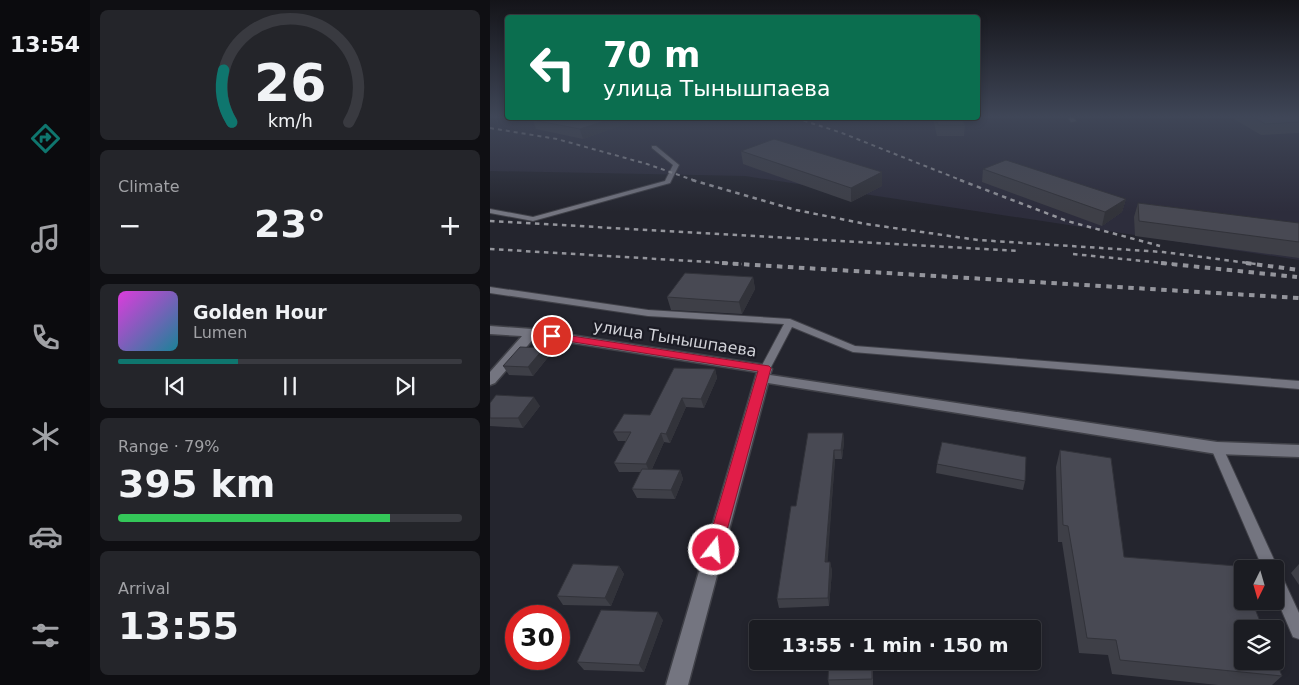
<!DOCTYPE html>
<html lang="en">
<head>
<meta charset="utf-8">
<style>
  :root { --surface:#1b1c22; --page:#24252a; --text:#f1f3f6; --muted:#a0a1a5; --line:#393a40; --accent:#0f766e }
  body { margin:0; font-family:"DejaVu Sans",sans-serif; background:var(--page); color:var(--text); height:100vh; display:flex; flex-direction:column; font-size:19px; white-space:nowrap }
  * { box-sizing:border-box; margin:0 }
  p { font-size:16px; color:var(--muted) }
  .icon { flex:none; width:28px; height:28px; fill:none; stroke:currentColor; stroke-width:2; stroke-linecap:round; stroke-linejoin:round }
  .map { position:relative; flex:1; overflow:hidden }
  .side { display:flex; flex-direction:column; gap:10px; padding:10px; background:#0f0f13; width:400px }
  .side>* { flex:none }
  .top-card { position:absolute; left:15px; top:15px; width:475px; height:105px; border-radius:5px; box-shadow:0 2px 8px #0003,0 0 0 1px var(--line); background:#0b6e4f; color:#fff; overflow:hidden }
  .needle { width:32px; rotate:185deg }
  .tools { position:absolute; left:744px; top:560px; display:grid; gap:10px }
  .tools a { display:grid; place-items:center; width:50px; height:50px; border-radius:5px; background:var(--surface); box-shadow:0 2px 8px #0003,0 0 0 1px var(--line); font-size:25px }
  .speed { position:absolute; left:15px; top:605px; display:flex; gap:10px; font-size:25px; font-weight:700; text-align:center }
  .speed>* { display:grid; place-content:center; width:65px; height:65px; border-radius:50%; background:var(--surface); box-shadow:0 2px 8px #0003,0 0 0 1px var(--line); line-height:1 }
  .speed .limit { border:8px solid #d22; background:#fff; color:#111 }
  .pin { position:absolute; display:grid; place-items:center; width:42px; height:42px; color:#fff; margin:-21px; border:2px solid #fff; border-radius:50%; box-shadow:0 1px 5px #0007 }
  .me { position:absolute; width:55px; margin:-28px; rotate:16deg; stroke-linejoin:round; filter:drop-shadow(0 0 4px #0008) }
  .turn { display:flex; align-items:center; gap:18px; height:105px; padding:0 15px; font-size:22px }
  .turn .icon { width:65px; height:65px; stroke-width:2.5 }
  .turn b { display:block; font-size:35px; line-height:42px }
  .big { font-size:38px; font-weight:700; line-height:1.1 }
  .side .tile { flex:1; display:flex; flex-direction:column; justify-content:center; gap:8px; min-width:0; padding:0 18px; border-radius:8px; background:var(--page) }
  .side .dial { align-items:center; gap:0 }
  .dial svg { height:130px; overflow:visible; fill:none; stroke:var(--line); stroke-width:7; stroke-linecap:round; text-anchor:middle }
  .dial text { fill:var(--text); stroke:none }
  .song { display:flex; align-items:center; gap:15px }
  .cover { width:60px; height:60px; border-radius:8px; background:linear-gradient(135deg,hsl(300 70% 55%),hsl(190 70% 35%)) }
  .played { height:5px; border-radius:2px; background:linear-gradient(90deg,var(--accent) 35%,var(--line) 35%) }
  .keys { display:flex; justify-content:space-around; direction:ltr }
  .heat { display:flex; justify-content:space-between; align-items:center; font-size:28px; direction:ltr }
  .charge { height:8px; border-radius:4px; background:linear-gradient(90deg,#34c759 79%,var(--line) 0) }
  .trip { position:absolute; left:259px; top:620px; width:292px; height:50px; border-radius:5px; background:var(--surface); box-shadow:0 2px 8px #0003,0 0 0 1px var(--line); font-weight:700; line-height:50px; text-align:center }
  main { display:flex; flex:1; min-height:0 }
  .menu { display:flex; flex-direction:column; width:90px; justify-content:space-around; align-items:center; background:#0b0b0e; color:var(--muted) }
  .menu .icon { width:35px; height:35px }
  .menu .selected { color:var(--accent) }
  .menu b { font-size:22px; color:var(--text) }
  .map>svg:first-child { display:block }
</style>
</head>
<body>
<main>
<nav class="menu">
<b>13:54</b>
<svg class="icon selected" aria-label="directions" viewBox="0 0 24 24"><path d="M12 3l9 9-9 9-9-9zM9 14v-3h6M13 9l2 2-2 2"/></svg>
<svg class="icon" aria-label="music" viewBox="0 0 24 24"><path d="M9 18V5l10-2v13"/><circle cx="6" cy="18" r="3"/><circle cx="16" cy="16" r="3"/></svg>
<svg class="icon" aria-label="phone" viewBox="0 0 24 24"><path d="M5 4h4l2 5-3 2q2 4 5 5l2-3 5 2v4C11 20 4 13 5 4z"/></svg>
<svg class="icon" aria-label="climate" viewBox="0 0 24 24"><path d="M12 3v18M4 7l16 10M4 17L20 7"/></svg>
<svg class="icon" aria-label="car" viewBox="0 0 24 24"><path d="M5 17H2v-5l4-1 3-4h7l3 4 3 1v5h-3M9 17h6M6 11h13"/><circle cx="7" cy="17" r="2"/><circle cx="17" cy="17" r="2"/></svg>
<svg class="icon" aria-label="filters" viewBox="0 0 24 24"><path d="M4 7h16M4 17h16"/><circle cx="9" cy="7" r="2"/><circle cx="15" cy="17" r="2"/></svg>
</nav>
<section class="side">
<div class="tile dial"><svg viewBox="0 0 100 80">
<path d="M14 69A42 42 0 1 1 86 69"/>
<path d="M14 69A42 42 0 0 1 9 37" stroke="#0f766e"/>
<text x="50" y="56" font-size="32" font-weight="700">26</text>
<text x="50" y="72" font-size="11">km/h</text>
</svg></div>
<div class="tile"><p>Climate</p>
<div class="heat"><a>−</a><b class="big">23°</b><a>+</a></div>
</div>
<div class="tile">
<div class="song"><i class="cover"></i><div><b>Golden Hour</b><p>Lumen</p></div></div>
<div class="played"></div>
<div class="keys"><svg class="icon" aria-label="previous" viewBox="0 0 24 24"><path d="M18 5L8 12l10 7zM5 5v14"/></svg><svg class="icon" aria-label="pause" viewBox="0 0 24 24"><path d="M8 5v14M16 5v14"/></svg><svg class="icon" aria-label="next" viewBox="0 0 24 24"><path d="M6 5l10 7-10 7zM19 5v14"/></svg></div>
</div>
<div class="tile"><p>Range · 79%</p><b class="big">395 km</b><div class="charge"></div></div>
<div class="tile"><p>Arrival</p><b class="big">13:55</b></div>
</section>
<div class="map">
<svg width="809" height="685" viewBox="0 0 809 685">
  <rect width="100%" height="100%" fill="#24252e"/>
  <path fill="#2d2d3c" d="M0,116H809V260L255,176L0,171Z"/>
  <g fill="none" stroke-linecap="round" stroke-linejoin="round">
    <g stroke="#404148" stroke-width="2">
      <path id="lane" d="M577,116H582L586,121L581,122Z
        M418,118H424L415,121V119Z
        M162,146H166L189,165L180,183L43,221L0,213V209L43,217L175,181L183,165L162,148Z
        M0,287L158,310L300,319L365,346L809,381V389L363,352L302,327L280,369L275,373L270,369L294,324L158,316L0,293Z
        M727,443L731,445L733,448L786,564L788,571L790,572L809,613V639L803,637L785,595V569H773L721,448L723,445Z"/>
    </g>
    <g stroke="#404148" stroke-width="3">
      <path id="street" d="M0,326L42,329L275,365L282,369L280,375L727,442L809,445V457L727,454L278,383L198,685H176L267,372L45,337L5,383L0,385V372L32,336L0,334Z"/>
    </g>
    <use href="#lane" fill="#747580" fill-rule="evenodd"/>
    <use href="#street" fill="#747580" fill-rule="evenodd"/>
    <path stroke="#94959c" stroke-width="2" stroke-dasharray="4 4" stroke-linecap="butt" d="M306,118L352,133L473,181
      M0,128L67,139L157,164L206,181"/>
    <path stroke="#94959c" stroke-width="2.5" stroke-dasharray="4.5 4.5" stroke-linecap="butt" d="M202,180L306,210L376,224L488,240L673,252L766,264
      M470,180L577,221L670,246
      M0,221L528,251
      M0,249L252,264
      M583,254L683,264"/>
    <path stroke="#94959c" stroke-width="4" stroke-dasharray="5.5 5.5" stroke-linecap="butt" d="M232,263L809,298
      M671,263L807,277
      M756,263L809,270"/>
  </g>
  <path fill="#3e3f47" d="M739,116H809V133L771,135Z
    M51,118H152L93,139L46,129L43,120Z
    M443,118H472L475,125L474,136H447Z
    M251,151L392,186L361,202L253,164Z
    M493,169L636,199L632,212L612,226L492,182Z
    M648,203L809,223V258L645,236L644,217Z
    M263,277L265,289L252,314L181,310L177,297Z
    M54,348L59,356L43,376L19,375L13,366Z
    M225,369L227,378L214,408L196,407L180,443L174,442L162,469L190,470L193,479L185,499L147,498L142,489L151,472H129L124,463L136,441H128L123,432L160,415Z
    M50,406L33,428L0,426V418Z
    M353,433L354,442L352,459H345L337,562H340L342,571L339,606L289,608L287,599L306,506Z
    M570,450L634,557L792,676L782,685H728L622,674L618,655L589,653L572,542H568L566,467Z
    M447,464L535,481L533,490L446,473Z
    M809,564V585L801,573Z
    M129,566L134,574L121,606L73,605L67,596Z
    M173,620L154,672L94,670L87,662Z
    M383,661V685H339L338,680Z"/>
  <path fill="#32333a" d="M124,118H152L93,139L90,129Z
    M392,172V186L361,202V188Z
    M636,199L632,212L612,226L615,212Z
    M263,277L265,289L252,314L249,302Z
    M54,348L59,356L43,376L38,367Z
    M225,369L227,378L214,408L211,399Z
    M44,397L50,406L33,428L28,418Z
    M192,398L196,407L180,443L176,434Z
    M171,433L174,442L160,473L156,464Z
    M353,433L354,442L352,459L351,450Z
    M344,450L345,459L337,571L335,562Z
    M190,470L193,479L185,499L181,490Z
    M340,562L342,571L339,606L338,598Z
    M129,566L134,574L121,606L115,598Z
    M168,612L173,620L154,672L149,665Z"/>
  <path fill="#484953" stroke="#32333a" d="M762,116H809V122L775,124Z
    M51,118H124L90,129L43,120Z
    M446,118H472L475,125H448Z
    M284,139L392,172L361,188L251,151Z
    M516,160L636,199L615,212L493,169Z
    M648,203L809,223V242L649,221Z
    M195,273L263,277L249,302L177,297Z
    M30,347L54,348L38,367L13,366Z
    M184,368L225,369L211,399L192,398L176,434L171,433L156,464L124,463L141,432H123L134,414L160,415Z
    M6,395L44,397L28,418H0V403Z
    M318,433H353L351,450H344L335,562H340L338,598L287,599L301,506H306Z
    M452,442L536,457L535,481L447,464Z
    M570,450L621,458L634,557L747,566L752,578V601H762L773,629H752V661H785V658L792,676L630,660L626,640L597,638L578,526L573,525Z
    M152,469L190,470L181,490L142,489Z
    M83,564L129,566L115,598L67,596Z
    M111,610L168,612L149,665L87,662Z
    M339,661H382V679L338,680Z"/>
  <linearGradient id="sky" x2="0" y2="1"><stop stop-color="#141419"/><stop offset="0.55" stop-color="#3f4657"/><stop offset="1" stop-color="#3f4657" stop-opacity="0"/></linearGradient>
  <rect width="809" height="212" fill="url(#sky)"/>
  <path fill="#e11d48" stroke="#92132f" d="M62,333L279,366L281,368L230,556L224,558L218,556L216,550L268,371L58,338L56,336Z"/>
  <g text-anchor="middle" stroke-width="4.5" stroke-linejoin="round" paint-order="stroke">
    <g font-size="16" fill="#d1d2d8" stroke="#1b1b24">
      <text transform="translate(185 338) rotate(9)" y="6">улица Тынышпаева</text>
    </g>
  </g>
</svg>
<div class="tools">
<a><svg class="needle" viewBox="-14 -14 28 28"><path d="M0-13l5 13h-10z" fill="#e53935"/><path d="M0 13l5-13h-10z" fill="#a0a1a5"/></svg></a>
<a><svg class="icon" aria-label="layers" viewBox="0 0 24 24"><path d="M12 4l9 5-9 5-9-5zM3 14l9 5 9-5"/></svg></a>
</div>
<div class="speed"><div class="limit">30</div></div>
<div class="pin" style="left:62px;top:336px;background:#d93025"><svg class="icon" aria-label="arrive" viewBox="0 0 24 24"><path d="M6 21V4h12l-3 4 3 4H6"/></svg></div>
<svg class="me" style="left:224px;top:550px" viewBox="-20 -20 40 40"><circle r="17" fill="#e11d48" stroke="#fff" stroke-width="3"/><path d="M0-11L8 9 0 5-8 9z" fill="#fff"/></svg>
<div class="trip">13:55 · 1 min · 150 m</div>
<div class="top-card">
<div class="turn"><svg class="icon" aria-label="left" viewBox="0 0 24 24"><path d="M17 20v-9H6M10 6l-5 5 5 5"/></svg><div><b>70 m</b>улица Тынышпаева</div></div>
</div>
</div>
</main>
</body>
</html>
